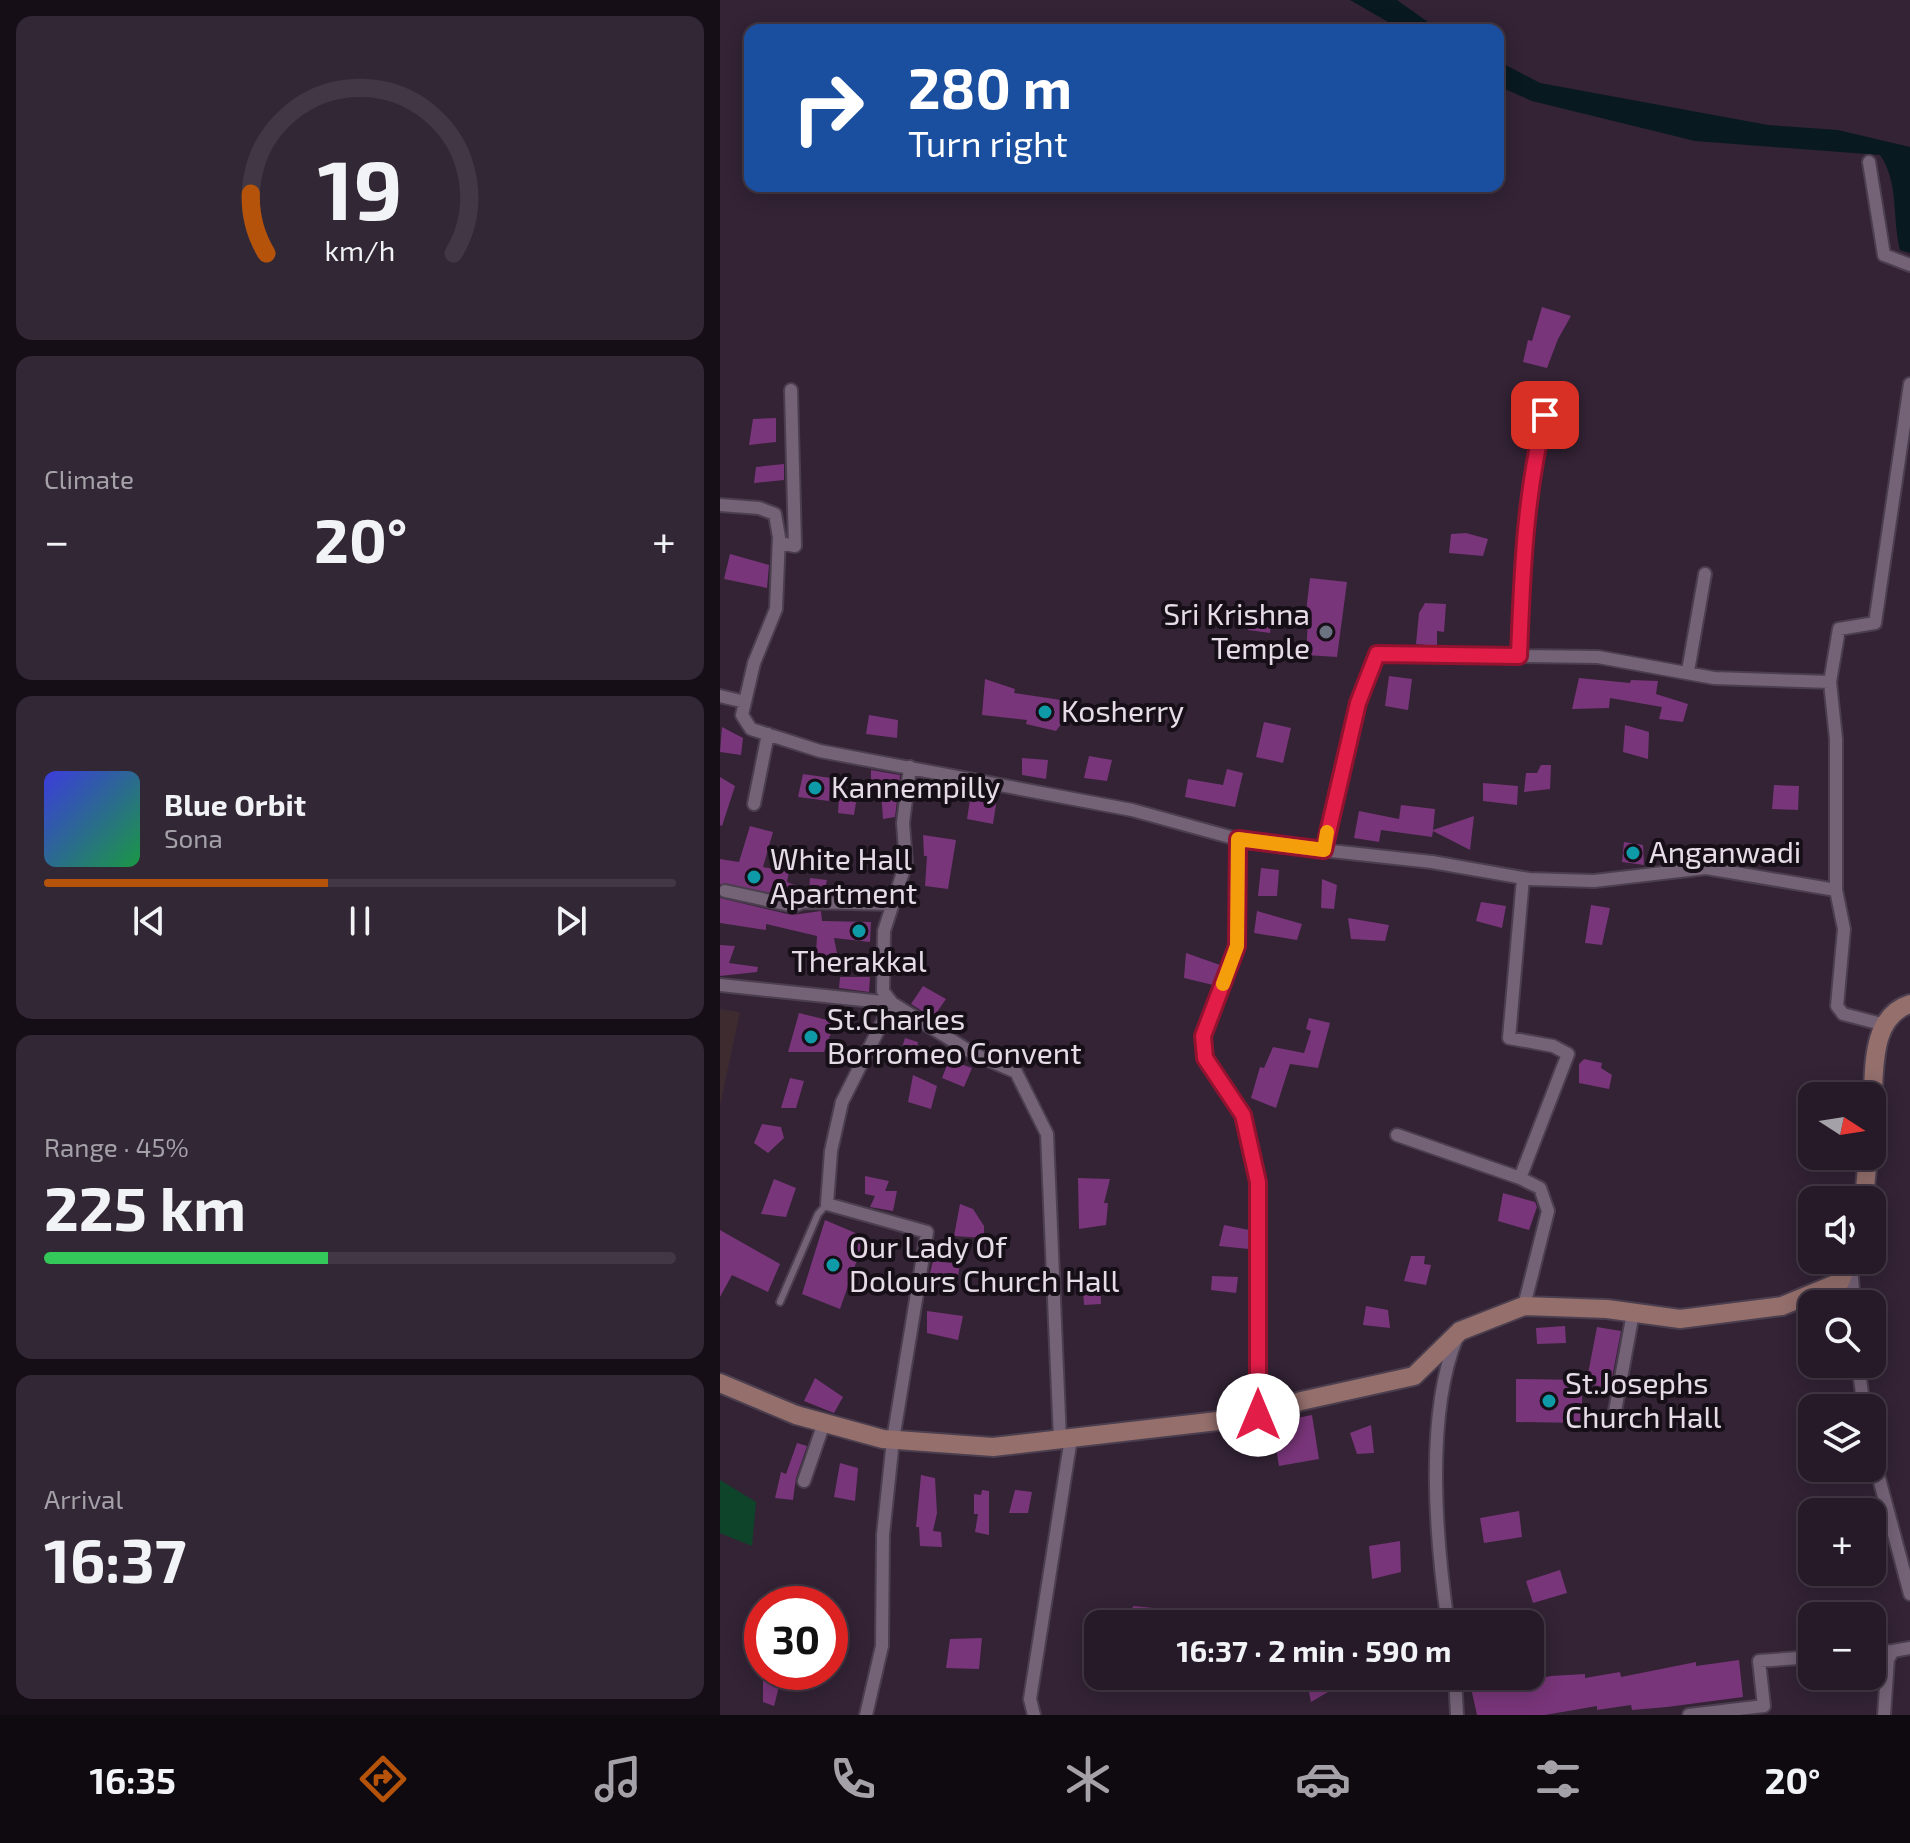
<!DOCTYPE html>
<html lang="en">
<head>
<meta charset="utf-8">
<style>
  :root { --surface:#261a28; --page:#322734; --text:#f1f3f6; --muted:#a4a1a8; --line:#423845; --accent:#b45309 }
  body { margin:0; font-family:"Exo 2",sans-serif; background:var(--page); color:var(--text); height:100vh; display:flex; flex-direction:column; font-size:30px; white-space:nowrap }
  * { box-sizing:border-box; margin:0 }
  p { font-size:26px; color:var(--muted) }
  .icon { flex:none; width:44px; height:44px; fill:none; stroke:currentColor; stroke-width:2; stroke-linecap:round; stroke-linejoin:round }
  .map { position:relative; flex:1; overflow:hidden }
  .drawer { display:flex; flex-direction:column; gap:16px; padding:16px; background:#150e16; width:720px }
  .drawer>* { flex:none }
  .hud { position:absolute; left:24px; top:24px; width:760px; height:168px; border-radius:16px; box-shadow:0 4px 20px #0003,0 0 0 2px var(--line); background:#1a4fa0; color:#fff; overflow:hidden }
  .needle { width:52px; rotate:102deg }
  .buttons { position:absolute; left:1078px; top:1082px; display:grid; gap:16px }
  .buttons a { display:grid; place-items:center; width:88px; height:88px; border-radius:16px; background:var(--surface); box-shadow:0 4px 20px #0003,0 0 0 2px var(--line); font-size:40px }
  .speed { position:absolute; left:24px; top:1586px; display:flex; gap:16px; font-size:40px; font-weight:700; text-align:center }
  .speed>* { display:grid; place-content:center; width:104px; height:104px; border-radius:50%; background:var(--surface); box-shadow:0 4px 20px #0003,0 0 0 2px var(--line); line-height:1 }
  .speed .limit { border:12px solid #d22; background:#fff; color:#111 }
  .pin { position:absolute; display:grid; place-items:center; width:68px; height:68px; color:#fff; margin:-34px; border-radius:16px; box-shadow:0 4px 12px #0006 }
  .me { position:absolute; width:88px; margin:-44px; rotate:0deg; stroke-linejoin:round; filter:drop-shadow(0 0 6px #0008) }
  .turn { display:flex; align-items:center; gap:28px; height:168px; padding:0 32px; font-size:36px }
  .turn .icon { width:104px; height:104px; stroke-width:2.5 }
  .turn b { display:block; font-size:56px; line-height:68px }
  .big { font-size:60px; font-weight:700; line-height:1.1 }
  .drawer .card { flex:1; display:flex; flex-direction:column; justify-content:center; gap:12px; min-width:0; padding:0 28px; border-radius:16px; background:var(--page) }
  .drawer .dial { align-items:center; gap:0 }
  .dial svg { height:208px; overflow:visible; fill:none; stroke:var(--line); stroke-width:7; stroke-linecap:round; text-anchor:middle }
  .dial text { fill:var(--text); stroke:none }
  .song { display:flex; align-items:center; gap:24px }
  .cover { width:96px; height:96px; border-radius:12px; background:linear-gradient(135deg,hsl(240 70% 55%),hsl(140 70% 35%)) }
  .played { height:8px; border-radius:4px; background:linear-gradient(90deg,var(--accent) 45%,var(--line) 45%) }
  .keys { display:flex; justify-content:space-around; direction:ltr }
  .heat { display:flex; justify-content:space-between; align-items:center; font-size:44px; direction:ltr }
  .charge { height:12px; border-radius:6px; background:linear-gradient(90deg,#34c759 45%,var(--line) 0) }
  .trip { position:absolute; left:364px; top:1610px; width:460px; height:80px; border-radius:16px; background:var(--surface); box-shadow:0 4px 20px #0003,0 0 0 2px var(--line); font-weight:700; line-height:80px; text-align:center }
  .tab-bar { display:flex; height:128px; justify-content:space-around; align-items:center; background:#0f0a10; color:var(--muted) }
  .tab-bar .icon { width:56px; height:56px }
  .tab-bar .active { color:var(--accent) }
  .tab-bar b { font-size:36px; color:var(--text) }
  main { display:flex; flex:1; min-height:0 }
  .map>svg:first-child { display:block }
</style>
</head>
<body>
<main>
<section class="drawer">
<div class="card dial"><svg viewBox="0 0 100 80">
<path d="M14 69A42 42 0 1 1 86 69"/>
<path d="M14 69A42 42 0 0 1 8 46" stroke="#b45309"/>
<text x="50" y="56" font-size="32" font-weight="700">19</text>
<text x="50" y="72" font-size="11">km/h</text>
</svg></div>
<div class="card"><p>Climate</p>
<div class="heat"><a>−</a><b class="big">20°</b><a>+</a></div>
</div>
<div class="card">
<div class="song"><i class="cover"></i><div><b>Blue Orbit</b><p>Sona</p></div></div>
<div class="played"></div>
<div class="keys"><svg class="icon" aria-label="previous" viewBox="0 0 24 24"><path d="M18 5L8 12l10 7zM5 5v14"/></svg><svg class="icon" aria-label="pause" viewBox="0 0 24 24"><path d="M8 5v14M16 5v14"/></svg><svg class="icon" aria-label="next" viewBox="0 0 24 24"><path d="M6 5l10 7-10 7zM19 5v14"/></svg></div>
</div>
<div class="card"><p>Range · 45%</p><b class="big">225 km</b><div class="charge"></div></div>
<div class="card"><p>Arrival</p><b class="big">16:37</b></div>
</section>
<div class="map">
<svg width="1190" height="1715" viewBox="0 0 1190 1715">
  <rect width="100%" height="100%" fill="#332335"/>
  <path fill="#3e2b30" d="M0,1009L20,1012L0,1106Z"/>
  <path fill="#0e442a" d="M0,1480L36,1502L32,1546L0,1533Z"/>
  <path fill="#091920" d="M630,0H677L719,30H682Z
    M778,61L820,83L1048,125L1118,130L1190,147V253L1180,250C1172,217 1179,182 1160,155L975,141L812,101L778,86Z"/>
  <path fill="#783579" d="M822,307L851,316L838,339L827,368L803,362L808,340L812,341Z
    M56,418V442L29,445L33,419Z
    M64,464V480L34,483L36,467Z
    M746,533L768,539L763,556L729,553L731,534Z
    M10,554L49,565L47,588L4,579Z
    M590,578L627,582L617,657L586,655L588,620H585Z
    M705,603L726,604L724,632L717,631V646L696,644L699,613Z
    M530,615L552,618L550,633L528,630Z
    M669,676L692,679L688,710L665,706Z
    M859,678L910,683L911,680L938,681L936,694L968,704L963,722L939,719L942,707L890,698L889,708L852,709Z
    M265,679L295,689L294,693L341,700L342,723L336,731L306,724L307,720L262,715Z
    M149,715L178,720L177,738L146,734Z
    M544,722L571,728L563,763L536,757Z
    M905,725L929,732L928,759L903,752Z
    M2,727L23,738L21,755L0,752Z
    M369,756L392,760L387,781L364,778Z
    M302,758L328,760L326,779L302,775Z
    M821,765H831L830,789L804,792L806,773H817Z
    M507,769L523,773L515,807L465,797L468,779L503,785Z
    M151,770L180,775L175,817L163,819L161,792L151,791Z
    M83,774L111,778L109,801L78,797Z
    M0,777L15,786L2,826L0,825Z
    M763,783L798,786L797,805L763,801Z
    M1054,785L1079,786L1078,810L1052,809Z
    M251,793L277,798L273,824L247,819Z
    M119,796H137L134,815L118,813Z
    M681,805L715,809L713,830L754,816L750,850L713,831L712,837L661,830L659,842L634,838L639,811L679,819Z
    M30,826L53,832L43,867L69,872L67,882L89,891L90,878L107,880L104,893L73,897L0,884V859L19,862Z
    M203,835L236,840L228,889L205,886L207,856H204Z
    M904,842L923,845L924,865L902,862Z
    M541,868L559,870L557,896H538Z
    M602,879L617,885L614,909L601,908Z
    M0,898L72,915L101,911L102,921L151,922L150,942L114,938L119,964L95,969L97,936L46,924V930L0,923Z
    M761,902L786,906L782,928L756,921Z
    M871,905L890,908L882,945L865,943Z
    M537,911L582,924L577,940L534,933Z
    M628,918L669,925L665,941L631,939Z
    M0,945L15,946L9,963L38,967L37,972L0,976Z
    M466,953L500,965L493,985L464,978Z
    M120,977H150L149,992L119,988Z
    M203,986L226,999L213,1018L191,1004Z
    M79,1013L115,1022L104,1052H68Z
    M589,1018L610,1023L598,1068L570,1064L556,1108L531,1098L540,1067L544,1068L553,1047L584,1053L591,1031L586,1029Z
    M185,1038L198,1042L195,1062L178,1060Z
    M864,1059L882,1063L881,1068L892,1075L889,1089L859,1083V1064Z
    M229,1060L252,1068L244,1087L222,1078Z
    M193,1075L217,1086L211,1109L188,1102Z
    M70,1078L84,1081L76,1108H61Z
    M42,1124L61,1127L64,1138L48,1153L34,1143Z
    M145,1176L169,1181L165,1191H177L173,1211L150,1207L155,1196L145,1194Z
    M358,1178L390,1179L384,1203H388L386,1225L359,1229Z
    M54,1179L76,1188L66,1217L41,1214Z
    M783,1193L815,1202L817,1207L809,1230L778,1221Z
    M240,1204L253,1209L264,1226V1238L234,1236Z
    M105,1220L145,1237L120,1309L82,1294Z
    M504,1225L529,1230V1249L499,1246Z
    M0,1230L60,1264L48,1292L12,1275L0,1297Z
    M691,1256H705L704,1264L711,1265L706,1285L684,1281Z
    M213,1261L240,1264L237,1282L208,1281Z
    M492,1276L518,1277L516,1293L491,1290Z
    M362,1277H380L381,1304L364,1305Z
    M646,1306L668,1310L670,1328L643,1325Z
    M207,1311L243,1316L238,1340L207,1333Z
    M845,1326L846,1343L817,1344L816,1328Z
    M877,1327L901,1331L890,1388L866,1384Z
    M95,1378L123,1397L114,1413L84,1401Z
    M796,1379L862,1380V1423L796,1422Z
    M592,1415L599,1459L559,1466L552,1423Z
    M651,1425L654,1453L637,1454L630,1433Z
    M77,1443L87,1446L76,1478L73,1500L55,1498L61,1472L66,1474Z
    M120,1463L138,1468L135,1501L114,1497Z
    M201,1475L215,1478L217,1513L213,1531L221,1532L222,1547L200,1546L199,1527H196Z
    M262,1490L269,1491V1535L255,1532L258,1514H254V1494L261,1495Z
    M295,1490L312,1492L308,1513H289Z
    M799,1511L802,1537L764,1543L760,1518Z
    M680,1541L681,1572L652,1579L649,1546Z
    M840,1570L847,1593L813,1603L806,1581Z
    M413,1606L444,1609L440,1624H409Z
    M262,1638L259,1669L226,1668L230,1639Z
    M1019,1660L1023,1697L947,1707L912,1710L911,1705L877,1710V1706L825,1715H757L751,1688L782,1681L783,1686L831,1676L865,1674V1678L900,1672L901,1677L976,1662V1666Z
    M608,1676L613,1689L591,1702L586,1677Z
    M43,1679H61L54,1706L43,1702Z"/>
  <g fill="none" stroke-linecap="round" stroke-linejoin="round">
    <g stroke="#4b3e4e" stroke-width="10">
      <path id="service" d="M60,1302L98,1214L107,1204"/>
    </g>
    <g stroke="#4b3e4e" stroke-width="16">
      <path id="minor" d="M1149,162L1164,255L1190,265
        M0,505L39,508L55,514L59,537L56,609L34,663L22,715L31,729L100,751L412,810L528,842L712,862L809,879L874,881L986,868L1116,890L1124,929L1117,1006L1123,1014L1165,1025
        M59,543L75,546L71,390
        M799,656C802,569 800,469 837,389
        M968,671L985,574
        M0,696L25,702
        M190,767L183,823L186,863L164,931L163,991L172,1003L254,1054L296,1072L327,1134L340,1440
        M34,804L48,734
        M518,839L517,946L483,1036L485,1058L523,1115L538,1182V1415
        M604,850L638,703L657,654L878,657L994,678L1110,682
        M803,878L789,1038L833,1046L848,1054L800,1178L820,1188L828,1211L804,1306
        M1116,890V739L1110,682L1119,629L1155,623L1190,384
        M5,891L74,906L83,902L173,904
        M0,985L172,1003L122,1102L111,1151L107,1204L207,1232L173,1440L163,1535L162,1646L146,1715
        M677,1135L800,1178
        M1126,1269L1132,1277L1134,1304
        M1138,1364L1144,1408
        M895,1411L913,1313
        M1152,1452L1190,1594
        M84,1481L104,1423
        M728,1624C716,1541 705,1415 737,1337
        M1152,1653L1173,1651
        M735,1676L737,1715
        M314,1715L310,1699L351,1438
        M969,1715L1044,1706L1039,1661L1092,1657
        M1164,1715L1168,1659L1173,1651L1190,1648"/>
    </g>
    <g stroke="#4b3e4e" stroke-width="22">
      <path id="secondary" d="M1152,1109C1155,1073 1149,1017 1190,1004
        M1144,1200L1148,1156
        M0,1383L76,1415L163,1439L273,1447L532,1417L581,1401L694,1376L740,1331L804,1306L887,1309L960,1319L1062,1306L1120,1282L1129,1260"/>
    </g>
    <use href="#service" stroke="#746277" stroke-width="6"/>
    <use href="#minor" stroke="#746277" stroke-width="12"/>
    <use href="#secondary" stroke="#946f6c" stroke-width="18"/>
  </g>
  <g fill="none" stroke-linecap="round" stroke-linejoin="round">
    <g stroke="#92132f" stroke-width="20">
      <path id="route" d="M538,1415V1182L523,1115L485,1058L483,1036L517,946L518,839L604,850L638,703L657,654L799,656C802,575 805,493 825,415"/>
    </g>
    <use href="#route" stroke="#e11d48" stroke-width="14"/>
    <path stroke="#f59e0b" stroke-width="14" d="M503,984L517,946L518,839L604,850L607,832"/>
  </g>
  <circle fill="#6b7280" stroke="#160f17" stroke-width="3" cx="606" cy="632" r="8"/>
  <g fill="#0f9aa8" stroke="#160f17" stroke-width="3">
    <circle cx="325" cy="712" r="8"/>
    <circle cx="95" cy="788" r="8"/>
    <circle cx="913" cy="853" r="8"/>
    <circle cx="34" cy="877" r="8"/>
    <circle cx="139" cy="931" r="8"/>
    <circle cx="91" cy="1037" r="8"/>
    <circle cx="113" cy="1265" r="8"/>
    <circle cx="829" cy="1401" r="8"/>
  </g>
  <g text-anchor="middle" stroke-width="8" stroke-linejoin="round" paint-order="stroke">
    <g font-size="30" fill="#e6dce8" stroke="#160f17" text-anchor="start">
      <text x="590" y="625" text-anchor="end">Sri Krishna<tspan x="590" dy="34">Temple</tspan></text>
      <text x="341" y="722">Kosherry</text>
      <text x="111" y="798">Kannempilly</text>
      <text x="929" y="863">Anganwadi</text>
      <text x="50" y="870">White Hall<tspan x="50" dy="34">Apartment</tspan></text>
      <text x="139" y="972" text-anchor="middle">Therakkal</text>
      <text x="107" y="1030">St.Charles<tspan x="107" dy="34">Borromeo Convent</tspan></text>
      <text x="129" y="1258">Our Lady Of<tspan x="129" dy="34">Dolours Church Hall</tspan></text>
      <text x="845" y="1394">St.Josephs<tspan x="845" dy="34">Church Hall</tspan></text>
    </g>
  </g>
</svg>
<div class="buttons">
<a><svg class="needle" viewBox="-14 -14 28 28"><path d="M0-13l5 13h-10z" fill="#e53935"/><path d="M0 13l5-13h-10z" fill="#a4a1a8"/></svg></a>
<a><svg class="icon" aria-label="sound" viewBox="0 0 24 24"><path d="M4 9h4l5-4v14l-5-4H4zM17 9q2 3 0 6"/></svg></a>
<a><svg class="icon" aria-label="search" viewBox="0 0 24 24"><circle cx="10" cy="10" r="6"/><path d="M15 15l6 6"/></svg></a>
<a><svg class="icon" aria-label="layers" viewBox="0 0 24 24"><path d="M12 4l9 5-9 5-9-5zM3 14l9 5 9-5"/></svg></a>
<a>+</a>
<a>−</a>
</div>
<div class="speed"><div class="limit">30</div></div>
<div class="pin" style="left:825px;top:415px;background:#d93025"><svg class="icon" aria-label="arrive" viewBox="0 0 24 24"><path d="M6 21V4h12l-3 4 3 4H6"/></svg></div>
<svg class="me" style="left:538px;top:1415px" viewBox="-20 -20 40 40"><circle r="19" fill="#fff"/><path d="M0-13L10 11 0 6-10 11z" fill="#e11d48"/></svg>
<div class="trip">16:37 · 2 min · 590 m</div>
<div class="hud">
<div class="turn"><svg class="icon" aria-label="right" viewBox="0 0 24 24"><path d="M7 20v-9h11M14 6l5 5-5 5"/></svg><div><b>280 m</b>Turn right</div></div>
</div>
</div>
</main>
<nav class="tab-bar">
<b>16:35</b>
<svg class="icon active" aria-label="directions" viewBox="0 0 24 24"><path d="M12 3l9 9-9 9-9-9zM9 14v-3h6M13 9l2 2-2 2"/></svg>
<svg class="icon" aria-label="music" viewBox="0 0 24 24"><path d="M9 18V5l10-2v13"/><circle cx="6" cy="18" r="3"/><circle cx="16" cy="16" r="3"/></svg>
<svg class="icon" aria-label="phone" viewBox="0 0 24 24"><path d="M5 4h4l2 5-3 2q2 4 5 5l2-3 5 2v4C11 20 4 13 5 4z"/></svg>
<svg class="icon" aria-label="climate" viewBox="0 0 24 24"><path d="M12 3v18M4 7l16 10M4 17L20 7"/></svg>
<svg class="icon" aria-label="car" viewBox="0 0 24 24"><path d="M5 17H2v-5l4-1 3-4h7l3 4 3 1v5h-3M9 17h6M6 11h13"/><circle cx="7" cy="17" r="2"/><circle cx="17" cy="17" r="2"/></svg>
<svg class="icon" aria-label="filters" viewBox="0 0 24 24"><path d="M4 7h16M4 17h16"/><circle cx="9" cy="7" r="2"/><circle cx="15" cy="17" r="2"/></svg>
<b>20°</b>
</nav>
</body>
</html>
